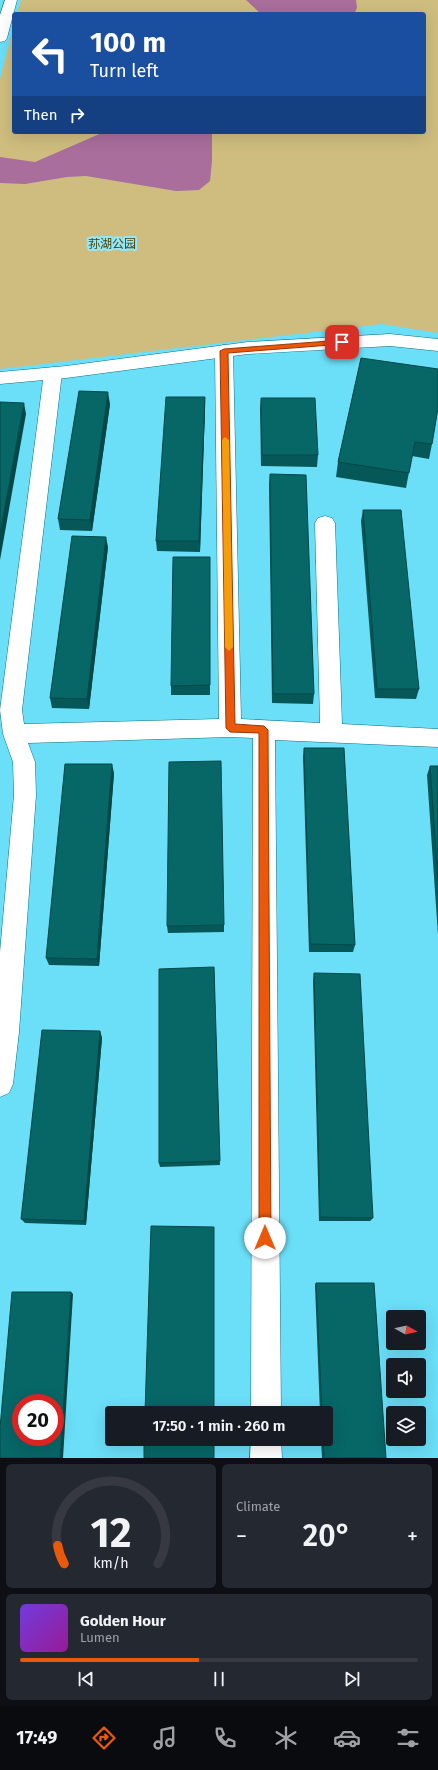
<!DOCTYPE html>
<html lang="en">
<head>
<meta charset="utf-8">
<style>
  :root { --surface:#171b24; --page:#242831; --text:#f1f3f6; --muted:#9ea1a6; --line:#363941; --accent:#ea580c }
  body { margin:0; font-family:"Fira Sans","Noto Sans SC",sans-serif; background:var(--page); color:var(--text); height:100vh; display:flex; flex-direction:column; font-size:15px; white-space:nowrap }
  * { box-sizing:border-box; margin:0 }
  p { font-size:13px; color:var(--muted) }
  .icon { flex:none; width:22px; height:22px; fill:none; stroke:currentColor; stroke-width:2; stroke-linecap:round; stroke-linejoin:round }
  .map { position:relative; height:1458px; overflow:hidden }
  .sheet { display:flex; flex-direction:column; gap:6px; padding:6px; background:#0d0f14; flex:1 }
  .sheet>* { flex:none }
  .banner { position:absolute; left:12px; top:12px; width:414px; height:122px; border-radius:4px; box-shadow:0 4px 16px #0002; background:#1a4fa0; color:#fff; overflow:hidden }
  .needle { width:26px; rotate:98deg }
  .fabs { position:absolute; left:386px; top:1310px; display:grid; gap:8px }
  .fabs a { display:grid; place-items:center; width:40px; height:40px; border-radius:4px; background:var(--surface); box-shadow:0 4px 16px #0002; font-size:20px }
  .speed { position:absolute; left:12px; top:1394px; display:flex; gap:8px; font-size:20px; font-weight:700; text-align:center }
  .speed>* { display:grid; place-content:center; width:52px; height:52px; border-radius:50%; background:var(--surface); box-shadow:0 4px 16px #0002; line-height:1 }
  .speed .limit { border:6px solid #d22; background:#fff; color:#111 }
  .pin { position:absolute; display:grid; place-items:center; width:34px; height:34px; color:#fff; margin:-17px; border-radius:8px; box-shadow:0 2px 6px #0006 }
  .me { position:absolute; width:44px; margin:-22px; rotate:0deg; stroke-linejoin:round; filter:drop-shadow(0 0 3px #0008) }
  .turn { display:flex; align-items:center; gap:14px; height:84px; padding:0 12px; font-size:18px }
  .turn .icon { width:52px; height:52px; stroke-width:2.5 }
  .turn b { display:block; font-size:28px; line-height:34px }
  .then { display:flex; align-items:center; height:38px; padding:0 12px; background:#0003; gap:8px; font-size:15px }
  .big { font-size:30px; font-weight:600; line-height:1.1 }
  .sheet .tile { flex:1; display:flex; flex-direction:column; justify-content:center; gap:6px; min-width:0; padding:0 14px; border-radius:6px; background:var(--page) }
  .sheet .dial { align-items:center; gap:0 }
  .dial svg { height:104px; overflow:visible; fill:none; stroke:var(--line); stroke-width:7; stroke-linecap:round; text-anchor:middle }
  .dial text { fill:var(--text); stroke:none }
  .song { display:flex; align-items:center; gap:12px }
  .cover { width:48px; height:48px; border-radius:6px; background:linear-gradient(135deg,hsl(260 70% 55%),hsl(300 70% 35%)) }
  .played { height:4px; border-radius:2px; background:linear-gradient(90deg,var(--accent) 45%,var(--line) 45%) }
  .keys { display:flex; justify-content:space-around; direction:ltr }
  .heat { display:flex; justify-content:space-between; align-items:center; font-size:22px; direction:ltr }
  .sheet .tiles { flex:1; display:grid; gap:6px; grid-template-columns:1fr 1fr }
  .tile:last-child { grid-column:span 2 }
  .trip { position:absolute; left:105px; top:1406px; width:228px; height:40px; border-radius:4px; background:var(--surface); box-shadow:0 4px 16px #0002; font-weight:600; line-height:40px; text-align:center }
  .dock { display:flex; height:64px; justify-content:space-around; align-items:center; background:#090b0e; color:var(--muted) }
  .dock .icon { width:28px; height:28px }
  .dock .active { color:var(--accent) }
  .dock b { font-size:18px; color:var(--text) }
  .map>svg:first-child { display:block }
</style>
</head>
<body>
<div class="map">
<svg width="438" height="1458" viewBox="0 0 438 1458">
  <rect width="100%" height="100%" fill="#6bdef8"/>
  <path fill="#cebd7e" d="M21,0H438V333L382,324L0,369V79L14,25V132H424V14H17Z"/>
  <path fill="#a96e9c" d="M246,0H356L357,8L354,14H261Z
    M104,132H212V161L210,181L199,190L176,191L86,176L67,177L25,184L0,183V157L35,162Z"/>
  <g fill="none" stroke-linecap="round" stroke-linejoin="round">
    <g stroke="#0a7285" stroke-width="1">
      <path id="minor" d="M224,345L230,347L233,351L241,719L320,723L315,523L318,518L325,516L332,518L335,523L342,724L438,729V747L275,740L281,1413H251L253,738L230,737L28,743L35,762L36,795L19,1032L13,1084L9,1093L0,1097V952L14,795L13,762L3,734L0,710L44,373L47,369L53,367L59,369L62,373L22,710L24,724L219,719L215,351L218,347Z
        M251,1439H281L282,1458H250Z"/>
    </g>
    <g stroke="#0a7285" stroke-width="1">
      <path id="major" d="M5,0H17L7,38L5,41L0,42V15Z
        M390,334L438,339V351L390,346L248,354L66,378L0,384V372L66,366L248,342Z"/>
    </g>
    <use href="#minor" fill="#fff" fill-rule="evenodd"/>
    <use href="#major" fill="#fff" fill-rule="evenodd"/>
  </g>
  <path fill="#065858" d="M361,358L432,444L429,459L412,456L406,488L336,477L338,462Z
    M205,397V409L200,552L157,551L156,541Z
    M261,398L318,455L317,467L261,466L260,409Z
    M110,404L92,531L60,530L58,519Z
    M270,474L314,694L313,704L272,703L269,485Z
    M363,510L419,689L416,699L375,698L361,521Z
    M108,547L89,709L52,708L50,698Z
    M210,557V695H171V686Z
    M304,748L355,945L353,952H309L303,757Z
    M430,766H438V935L427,775Z
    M114,773L99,966L49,965L46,958Z
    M224,925V932L168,933L167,926Z
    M214,967L220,1165L160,1167L159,1163Z
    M314,973L373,1218L370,1221H319L313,980Z
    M100,1031L102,1038L86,1225L25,1223L21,1219Z
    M316,1283L386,1458H322L321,1439H326V1413H320L315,1285Z"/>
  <path fill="#054747" d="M108,392L110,404L92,531L90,520Z
    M205,397V409L200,552L199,541Z
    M24,403L26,414L0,560V534Z
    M106,537L108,547L89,709L87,699Z
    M112,764L114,773L99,966L97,959Z
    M100,1031L102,1038L86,1225L84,1221Z
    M71,1292L73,1294L63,1458H60Z"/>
  <path fill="#076666" stroke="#054747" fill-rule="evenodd" d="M361,358L438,369V408L432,444L415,442L409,473L338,462Z
    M79,391L108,392L90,520L58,519Z
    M166,397H205L199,541H156Z
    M261,398H315L318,455H262Z
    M0,402L24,403L0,534Z
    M270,474L306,475L314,694H273Z
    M363,510H401L419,689H377Z
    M72,536L106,537L87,699L50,698Z
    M173,557H210V685L171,686Z
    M304,748H344L355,945L310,944Z
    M221,761L224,925L167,926L169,762Z
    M65,764H112L97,959L46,958Z
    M430,766H438V881Z
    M214,967L220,1161L159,1163V969Z
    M314,973L360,974L373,1218L320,1217Z
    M42,1030L100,1031L84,1221L21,1219Z
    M151,1226L214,1227V1413H145Z
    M316,1283H374L386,1458H324L323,1439H326V1413H322Z
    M12,1292H71L60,1458H0V1428ZM21,1403H55V1437H21Z
    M144,1439H214V1458H144Z"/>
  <path fill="#ea580c" stroke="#983908" d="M342,340L344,341V344L228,353L235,724L264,726L268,730L271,1238L269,1242L265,1244L261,1242L259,1238V733L230,732L226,728L220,351L224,349Z"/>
  <path fill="#f59e0b" d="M225,437L229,440L233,647L229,651L225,647L222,440Z"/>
  <g text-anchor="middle" stroke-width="4" stroke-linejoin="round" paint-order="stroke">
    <g font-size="12" fill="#4e4002" stroke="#92e8fd">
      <text x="112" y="248">荪湖公园</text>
    </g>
  </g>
</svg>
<div class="fabs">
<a><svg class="needle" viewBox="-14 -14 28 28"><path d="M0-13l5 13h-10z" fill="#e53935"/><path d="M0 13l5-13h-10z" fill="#9ea1a6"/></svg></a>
<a><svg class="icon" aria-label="sound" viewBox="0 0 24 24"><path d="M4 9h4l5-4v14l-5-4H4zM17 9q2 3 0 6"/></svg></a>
<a><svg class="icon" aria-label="layers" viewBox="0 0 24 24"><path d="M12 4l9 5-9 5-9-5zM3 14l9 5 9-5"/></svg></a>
</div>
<div class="speed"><div class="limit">20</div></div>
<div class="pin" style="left:342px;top:342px;background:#d93025"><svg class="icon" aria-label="arrive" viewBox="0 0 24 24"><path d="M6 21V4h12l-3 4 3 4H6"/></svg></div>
<svg class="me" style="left:265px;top:1238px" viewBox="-20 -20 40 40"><circle r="19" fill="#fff"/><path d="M0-13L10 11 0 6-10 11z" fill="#ea580c"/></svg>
<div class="trip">17:50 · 1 min · 260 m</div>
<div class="banner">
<div class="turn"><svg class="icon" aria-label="left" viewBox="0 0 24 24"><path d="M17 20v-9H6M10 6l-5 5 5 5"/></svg><div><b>100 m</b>Turn left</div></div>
<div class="then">Then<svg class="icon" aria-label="right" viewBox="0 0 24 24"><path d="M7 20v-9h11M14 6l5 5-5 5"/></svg></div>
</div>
</div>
<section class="sheet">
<div class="tiles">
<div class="tile dial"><svg viewBox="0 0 100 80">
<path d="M14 69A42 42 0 1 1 86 69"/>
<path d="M14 69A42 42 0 0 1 9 55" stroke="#ea580c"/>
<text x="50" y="56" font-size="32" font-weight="700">12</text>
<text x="50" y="72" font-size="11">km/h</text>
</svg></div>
<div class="tile"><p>Climate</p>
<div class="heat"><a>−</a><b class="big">20°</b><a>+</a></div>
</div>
<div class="tile">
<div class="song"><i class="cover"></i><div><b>Golden Hour</b><p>Lumen</p></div></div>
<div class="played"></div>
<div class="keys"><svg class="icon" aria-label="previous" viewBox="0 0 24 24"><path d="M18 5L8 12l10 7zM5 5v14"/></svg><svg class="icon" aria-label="pause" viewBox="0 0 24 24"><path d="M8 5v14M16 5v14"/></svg><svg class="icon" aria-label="next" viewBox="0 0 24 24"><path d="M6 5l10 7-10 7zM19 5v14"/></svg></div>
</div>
</div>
</section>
<nav class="dock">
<b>17:49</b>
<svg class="icon active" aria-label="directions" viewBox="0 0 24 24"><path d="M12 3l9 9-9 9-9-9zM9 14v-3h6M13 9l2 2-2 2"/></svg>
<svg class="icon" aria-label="music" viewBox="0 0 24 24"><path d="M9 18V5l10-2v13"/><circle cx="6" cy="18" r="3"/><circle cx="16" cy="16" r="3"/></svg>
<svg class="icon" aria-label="phone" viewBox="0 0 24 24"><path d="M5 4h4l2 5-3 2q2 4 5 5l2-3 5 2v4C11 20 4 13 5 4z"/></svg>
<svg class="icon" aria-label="climate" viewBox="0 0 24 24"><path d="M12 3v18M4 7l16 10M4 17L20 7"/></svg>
<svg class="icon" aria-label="car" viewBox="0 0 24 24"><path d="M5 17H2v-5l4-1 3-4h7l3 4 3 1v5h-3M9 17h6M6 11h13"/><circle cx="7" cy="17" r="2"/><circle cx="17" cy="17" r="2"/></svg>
<svg class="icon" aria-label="filters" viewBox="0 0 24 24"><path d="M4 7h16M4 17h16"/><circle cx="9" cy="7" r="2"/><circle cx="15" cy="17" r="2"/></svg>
</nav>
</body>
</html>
